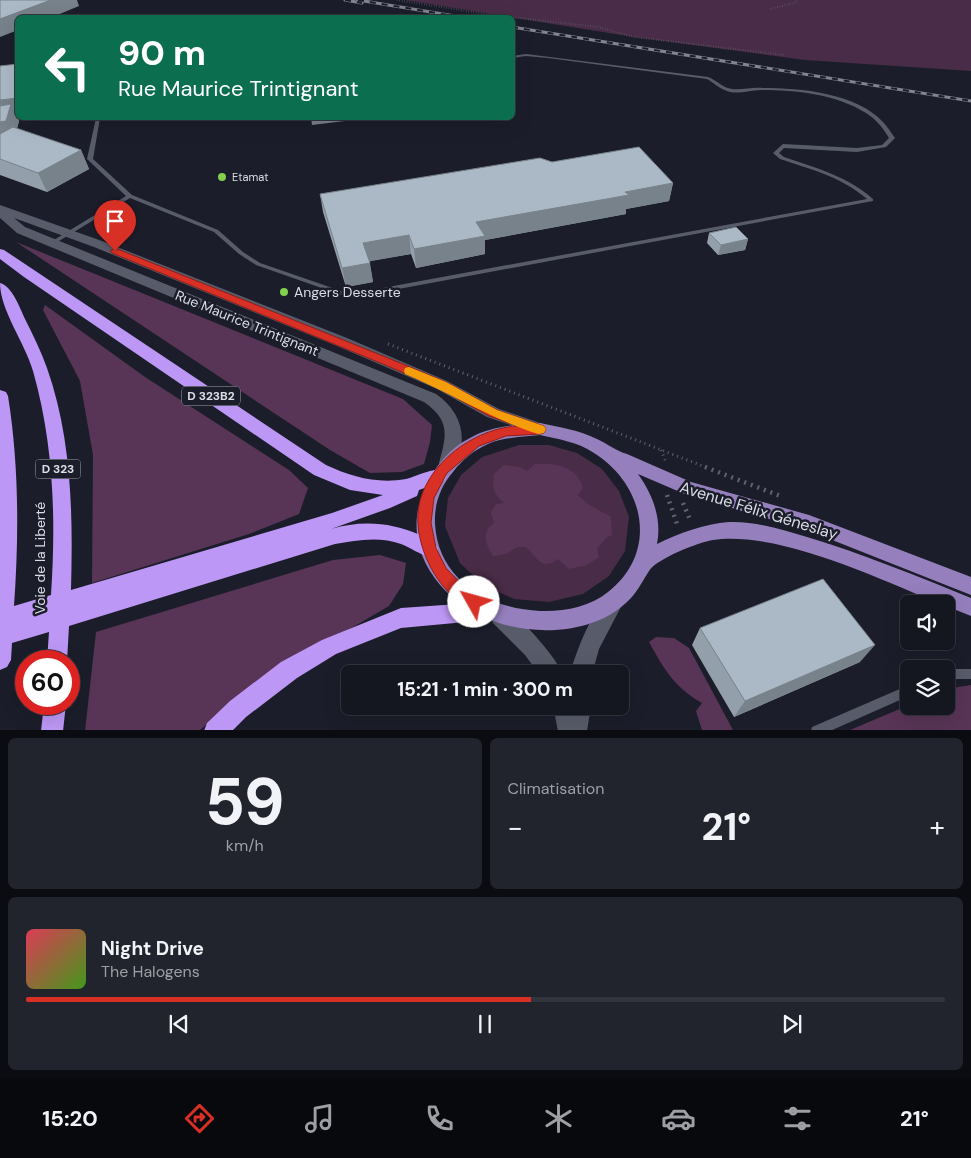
<!DOCTYPE html>
<html lang="fr">
<head>
<meta charset="utf-8">
<style>
  :root { --surface:#141620; --page:#21232d; --text:#f1f3f6; --muted:#9d9fa5; --line:#33353e; --accent:#d93025 }
  body { margin:0; font-family:"DM Sans",sans-serif; background:var(--page); color:var(--text); height:100vh; display:flex; flex-direction:column; font-size:19px; white-space:nowrap }
  * { box-sizing:border-box; margin:0 }
  p { font-size:16px; color:var(--muted) }
  .icon { flex:none; width:28px; height:28px; fill:none; stroke:currentColor; stroke-width:2; stroke-linecap:round; stroke-linejoin:round }
  .map { position:relative; height:730px; overflow:hidden }
  .details { display:flex; flex-direction:column; gap:8px; padding:8px; background:#0b0c12; flex:1 }
  .details>* { flex:none }
  .top-card { position:absolute; left:15px; top:15px; width:500px; height:105px; border-radius:8px; box-shadow:0 5px 20px #0002,0 0 0 1px var(--line); background:#0b6e4f; color:#fff; overflow:hidden }
  .tools { position:absolute; left:900px; top:595px; display:grid; gap:10px }
  .tools a { display:grid; place-items:center; width:55px; height:55px; border-radius:8px; background:var(--surface); box-shadow:0 5px 20px #0002,0 0 0 1px var(--line); font-size:25px }
  .speed { position:absolute; left:15px; top:650px; display:flex; gap:10px; font-size:25px; font-weight:700; text-align:center }
  .speed>* { display:grid; place-content:center; width:65px; height:65px; border-radius:50%; background:var(--surface); box-shadow:0 5px 20px #0002,0 0 0 1px var(--line); line-height:1 }
  .speed .limit { border:8px solid #d22; background:#fff; color:#111 }
  .pin { position:absolute; display:grid; place-items:center; width:42px; height:42px; color:#fff; margin:-51px -21px; border-radius:50% 50% 50% 0; rotate:-45deg; box-shadow:0 0 5px #0007 }
  .pin .icon { rotate:45deg }
  .me { position:absolute; width:55px; margin:-28px; rotate:308deg; stroke-linejoin:round; filter:drop-shadow(0 0 4px #0008) }
  .turn { display:flex; align-items:center; gap:18px; height:105px; padding:0 20px; font-size:22px }
  .turn .icon { width:65px; height:65px; stroke-width:2.5 }
  .turn b { display:block; font-size:35px; line-height:42px }
  .big { font-size:38px; font-weight:700; line-height:1.1 }
  .details .tile { flex:1; display:flex; flex-direction:column; justify-content:center; gap:8px; min-width:0; padding:0 18px; border-radius:8px; background:var(--page) }
  .details .dial { align-items:center; gap:0 }
  .dial b { font-size:65px; line-height:1 }
  .song { display:flex; align-items:center; gap:15px }
  .cover { width:60px; height:60px; border-radius:8px; background:linear-gradient(135deg,hsl(350 70% 55%),hsl(100 70% 35%)) }
  .played { height:5px; border-radius:2px; background:linear-gradient(90deg,var(--accent) 55%,var(--line) 55%) }
  .keys { display:flex; justify-content:space-around; direction:ltr }
  .heat { display:flex; justify-content:space-between; align-items:center; font-size:28px; direction:ltr }
  .details .tiles { flex:1; display:grid; gap:8px; grid-template-columns:1fr 1fr }
  .tile:last-child { grid-column:span 2 }
  .trip { position:absolute; left:341px; top:665px; width:288px; height:50px; border-radius:8px; background:var(--surface); box-shadow:0 5px 20px #0002,0 0 0 1px var(--line); font-weight:700; line-height:50px; text-align:center }
  .tab-bar { display:flex; height:80px; justify-content:space-around; align-items:center; background:#08090d; color:var(--muted) }
  .tab-bar .icon { width:35px; height:35px }
  .tab-bar .active { color:var(--accent) }
  .tab-bar b { font-size:22px; color:var(--text) }
  .map>svg:first-child { display:block }
</style>
</head>
<body>
<div class="map">
<svg width="971" height="731" viewBox="0 0 971 731">
  <rect width="100%" height="100%" fill="#1b1e2a"/>
  <path fill="#492c47" d="M405,0H971V71L805,60L634,37Z
    M519,445H549L577,453L602,469L619,491L629,517L625,551L609,576L583,594L549,602L514,599L483,585L460,563L445,526L448,498L461,475L482,457Z"/>
  <path fill="#583456" d="M16,242L403,399L432,425L430,442L424,464L402,472L370,473L330,450Z
    M45,305L145,377L289,470L308,488L299,514L249,534L92,583L93,455L80,381L43,310Z
    M535,464C556,463 577,466 583,488L578,495L588,504L611,517L612,535L607,537L597,549L599,557L587,565L569,569L558,559C541,572 537,557 526,547H518L506,554L493,556C485,543 481,533 494,523L491,512L496,504L504,503C493,492 492,490 494,474L504,465L520,467L527,471Z
    M380,555L406,563L403,584L389,606L251,687L200,730L85,731L96,632L333,560Z
    M656,637L674,638L689,648L733,730H702L696,711L702,703C674,687 664,669 649,642Z
    M971,685V730H850L909,705L946,706V689Z"/>
  <g fill="none" stroke-linecap="round" stroke-linejoin="round">
    <path stroke="#5f626c" stroke-width="2" stroke-dasharray="0.5 2" stroke-linecap="butt" d="M397,0L492,15L598,27L634,37L785,55
      M770,9L794,3L798,0"/>
    <path stroke="#5f626c" stroke-width="3" stroke-dasharray="1 4" stroke-linecap="butt" d="M388,344L708,468
      M661,450L666,462"/>
    <path stroke="#5f626c" stroke-width="4.5" stroke-dasharray="2 5" stroke-linecap="butt" d="M705,467L783,497
      M667,495L678,527
      M683,503L691,522"/>
    <path fill="#585c6a" fill-rule="evenodd" d="M526,54L708,77C716,80 723,88 732,89C742,90 753,87 763,88C801,88 856,93 883,122C888,127 891,133 895,138L886,147L857,152L784,148L779,153L784,157C816,168 847,176 873,199V201L350,298L256,265L239,254L214,232L130,198L54,244L52,245L49,243L126,196L87,159L96,118H100L93,159L132,195L218,230L243,252L260,263L350,294L867,199C842,177 810,169 780,159L773,153L783,144L857,148L882,145L889,138C883,128 876,119 866,113C836,94 795,90 761,90C750,90 737,95 727,91C720,89 714,83 707,79L548,58L526,56L512,58V56Z
      M18,117L24,118L22,119L0,121V119Z
      M946,669H971V679H946Z
      M909,685V696L830,731H811L812,727Z"/>
    <path fill="#585c6a" fill-rule="evenodd" d="M0,205L102,241L347,338L447,381L499,409L546,425L548,429L546,433L540,435L487,417L437,389L337,346L94,247L14,218L25,227L436,394C462,412 469,439 454,468L448,470L442,468L439,463C447,435 450,420 424,402L17,233L0,218Z
      M614,592L621,594L624,601L599,649L592,674H570C575,654 596,599 614,592Z
      M500,606C518,613 555,656 563,674H539L525,655L493,623L490,616L493,609Z
      M553,706H591L587,731H558Z"/>
    <path fill="#957fbd" fill-rule="evenodd" d="M540,423C559,427 579,430 597,439C608,444 616,451 627,454L691,482L809,515L971,577V595L807,530L687,495L638,474C653,495 662,519 657,544C679,533 704,524 729,522C756,521 782,530 807,537C863,554 917,576 971,598V616L946,606V604H940C881,579 776,530 713,540C699,542 656,559 649,571C643,580 639,589 631,598C599,633 539,637 496,622C438,602 396,544 427,484C436,465 450,448 470,438C491,426 516,425 540,423ZM540,435C558,439 578,442 594,453C645,485 659,552 608,592C590,607 563,612 540,611C489,609 438,580 435,524C434,505 440,487 453,472C462,460 474,450 488,444C504,437 523,437 540,435Z"/>
    <path fill="#bd97f5" fill-rule="evenodd" d="M0,249L4,250L326,465C352,477 377,484 406,479C418,476 433,467 444,471L447,476L444,481L419,490L417,496L390,508L331,529C361,520 391,522 420,535C428,538 435,541 438,549L436,555L429,557C419,554 411,548 401,544C380,536 356,540 335,544L69,626L67,661H47L49,632L12,643L11,660L7,667L0,670V390L6,392L8,396C19,465 19,536 14,606L51,595C56,520 54,445 33,371C25,343 0,310 0,283C12,286 20,308 25,319C33,335 41,351 47,368C72,439 73,515 71,590L332,513L383,495L350,490L314,475L24,277L0,259Z
      M487,602L494,604L497,611L494,618L487,620L401,628L336,654L297,678L246,717L232,731H204L207,723L230,701L281,662L322,640L401,608Z
      M44,704H66L63,731H41Z"/>
    <g stroke="#82858f" stroke-width="3">
      <path id="rail" d="M345,0L362,3
        M358,0L467,18
        M512,27L971,101"/>
    </g>
    <use href="#rail" stroke="#1b1e2a" stroke-width="2" stroke-dasharray="6" stroke-linecap="butt"/>
  </g>
  <path fill="#939faa" d="M0,66L17,115L19,121L17,129L81,150L89,169L47,192L0,175Z
    M673,183L669,201L626,209V214L485,240V254L416,268L411,254L369,261L373,282L346,287L323,212L320,194Z
    M709,233L748,239L745,250L718,255L707,243Z
    M700,628L860,662L734,717L692,645Z"/>
  <path fill="#78828b" d="M51,0H77L79,6L50,18H18V30L0,37V19Z
    M18,98V115H17L19,121L14,138L0,140V100Z
    M311,118H369L312,125Z
    M81,150L89,169L47,192L38,173Z
    M673,183L669,201L626,209V214L485,240V254L416,268L414,249L476,222L625,192Z
    M409,235L411,254L366,262L363,243Z
    M748,239L745,250L718,255L721,245Z
    M370,263L373,282L346,287L342,268Z
    M875,645L860,662L734,717L745,701Z"/>
  <path fill="#abb9c6" stroke="#78828b" d="M0,0H51L0,19Z
    M18,64V98L0,100V66Z
    M11,104L6,121L0,122V106Z
    M13,127L81,150L38,173L0,159V134Z
    M639,147L673,183L625,192L629,195L476,222L485,236L414,249L409,235L363,243L370,263L342,268L320,194L540,158L552,162Z
    M736,227L748,239L721,245L709,233Z
    M823,579L875,645L745,701L700,628Z"/>
  <path fill="#d93025" stroke="#8d1f18" d="M115,248L398,362L446,382L497,410L544,426L546,429L544,433L540,434L506,436L479,446L447,473L434,498L431,523L436,548L446,568L466,589L479,598L482,602L479,607L474,610C455,602 440,585 431,568C424,554 419,540 418,524C414,472 469,429 517,426L489,416L438,388L390,367L112,253L110,251Z"/>
  <path fill="#f59e0b" d="M409,367L446,382L497,410L544,426L546,429L544,433L538,434C492,419 450,393 405,374L404,371L405,368Z"/>
  <g fill="#83d04e" stroke="#1b1e2a" stroke-width="2">
    <circle cx="222" cy="177" r="5"/>
    <circle cx="284" cy="292" r="5"/>
  </g>
  <g text-anchor="middle" stroke-width="5" stroke-linejoin="round" paint-order="stroke">
    <g font-size="11" fill="#dadde5" stroke="#1b1e2a" text-anchor="start">
      <text x="232" y="181">Etamat</text>
    </g>
    <g fill="#1b1e2a" stroke="#a1a4ad" stroke-width="1">
      <rect x="182" y="386.5" width="58" height="19" rx="4"/>
      <rect x="35.5" y="459.5" width="45" height="19" rx="4"/>
    </g>
    <g font-size="12" font-weight="bold" fill="#dadde5">
      <text x="211" y="400">D 323B2</text>
      <text x="58" y="473">D 323</text>
    </g>
    <g font-size="14" fill="#dadde5" stroke="#1b1e2a" text-anchor="start">
      <text x="294" y="297">Angers Desserte</text>
    </g>
    <g font-size="14" fill="#dadde5" stroke="#1b1e2a">
      <text transform="translate(247 323) rotate(22)" y="5">Rue Maurice Trintignant</text>
      <text transform="translate(40 558) rotate(-90)" y="5">Voie de la Liberté</text>
    </g>
    <g font-size="16" fill="#dadde5" stroke="#1b1e2a">
      <text transform="translate(759 510) rotate(17)" y="6">Avenue Félix Géneslay</text>
    </g>
  </g>
</svg>
<div class="tools">
<a><svg class="icon" aria-label="sound" viewBox="0 0 24 24"><path d="M4 9h4l5-4v14l-5-4H4zM17 9q2 3 0 6"/></svg></a>
<a><svg class="icon" aria-label="layers" viewBox="0 0 24 24"><path d="M12 4l9 5-9 5-9-5zM3 14l9 5 9-5"/></svg></a>
</div>
<div class="speed"><div class="limit">60</div></div>
<div class="pin" style="left:115px;top:251px;background:#d93025"><svg class="icon" aria-label="arrive" viewBox="0 0 24 24"><path d="M6 21V4h12l-3 4 3 4H6"/></svg></div>
<svg class="me" style="left:474px;top:602px" viewBox="-20 -20 40 40"><circle r="19" fill="#fff"/><path d="M0-13L10 11 0 6-10 11z" fill="#d93025"/></svg>
<div class="trip">15:21 · 1 min · 300 m</div>
<div class="top-card">
<div class="turn"><svg class="icon" aria-label="left" viewBox="0 0 24 24"><path d="M17 20v-9H6M10 6l-5 5 5 5"/></svg><div><b>90 m</b>Rue Maurice Trintignant</div></div>
</div>
</div>
<section class="details">
<div class="tiles">
<div class="tile dial"><b>59</b><p>km/h</p></div>
<div class="tile"><p>Climatisation</p>
<div class="heat"><a>−</a><b class="big">21°</b><a>+</a></div>
</div>
<div class="tile">
<div class="song"><i class="cover"></i><div><b>Night Drive</b><p>The Halogens</p></div></div>
<div class="played"></div>
<div class="keys"><svg class="icon" aria-label="previous" viewBox="0 0 24 24"><path d="M18 5L8 12l10 7zM5 5v14"/></svg><svg class="icon" aria-label="pause" viewBox="0 0 24 24"><path d="M8 5v14M16 5v14"/></svg><svg class="icon" aria-label="next" viewBox="0 0 24 24"><path d="M6 5l10 7-10 7zM19 5v14"/></svg></div>
</div>
</div>
</section>
<nav class="tab-bar">
<b>15:20</b>
<svg class="icon active" aria-label="directions" viewBox="0 0 24 24"><path d="M12 3l9 9-9 9-9-9zM9 14v-3h6M13 9l2 2-2 2"/></svg>
<svg class="icon" aria-label="music" viewBox="0 0 24 24"><path d="M9 18V5l10-2v13"/><circle cx="6" cy="18" r="3"/><circle cx="16" cy="16" r="3"/></svg>
<svg class="icon" aria-label="phone" viewBox="0 0 24 24"><path d="M5 4h4l2 5-3 2q2 4 5 5l2-3 5 2v4C11 20 4 13 5 4z"/></svg>
<svg class="icon" aria-label="climate" viewBox="0 0 24 24"><path d="M12 3v18M4 7l16 10M4 17L20 7"/></svg>
<svg class="icon" aria-label="car" viewBox="0 0 24 24"><path d="M5 17H2v-5l4-1 3-4h7l3 4 3 1v5h-3M9 17h6M6 11h13"/><circle cx="7" cy="17" r="2"/><circle cx="17" cy="17" r="2"/></svg>
<svg class="icon" aria-label="filters" viewBox="0 0 24 24"><path d="M4 7h16M4 17h16"/><circle cx="9" cy="7" r="2"/><circle cx="15" cy="17" r="2"/></svg>
<b>21°</b>
</nav>
</body>
</html>
